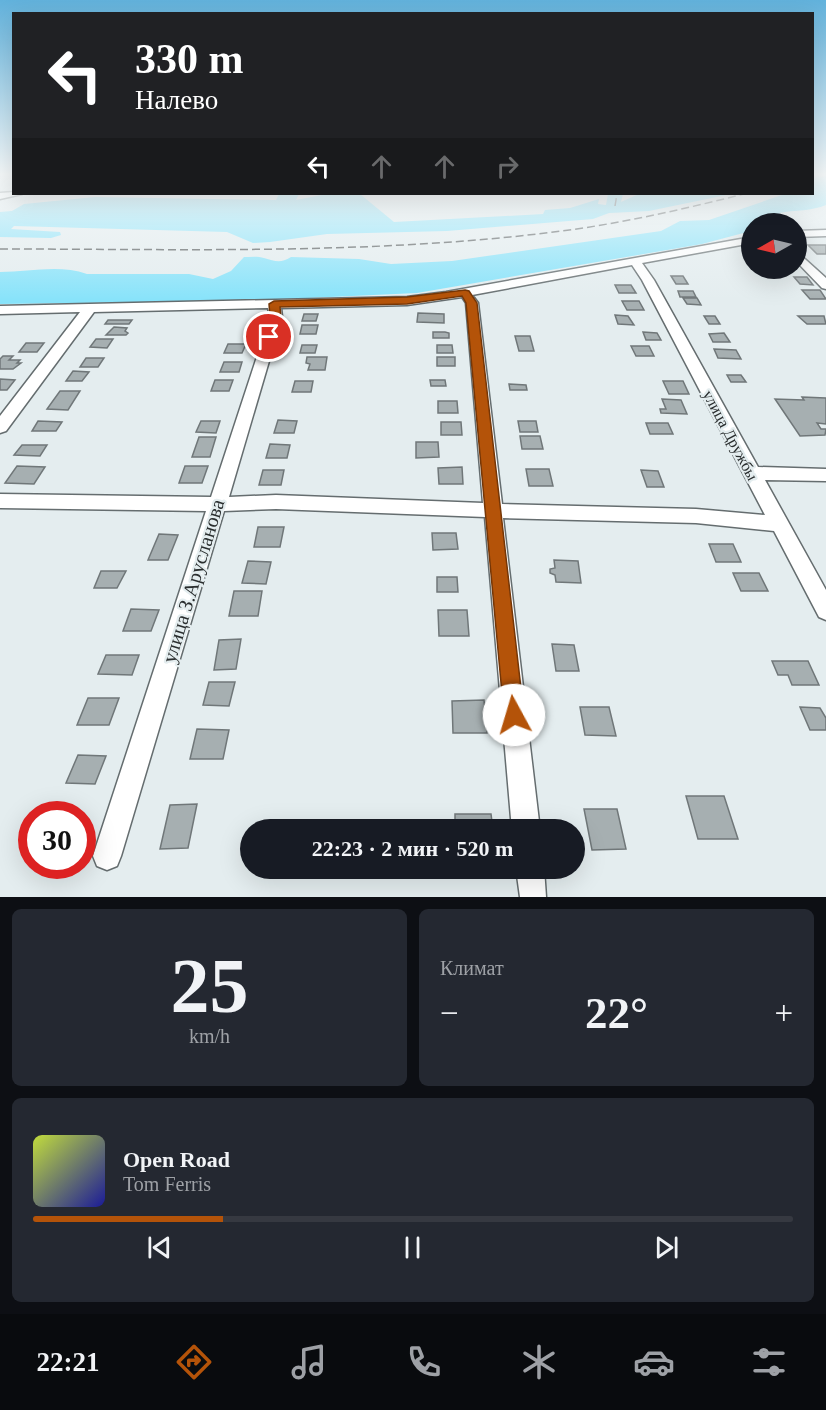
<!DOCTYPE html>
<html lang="ru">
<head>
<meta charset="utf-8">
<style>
  :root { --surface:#171b24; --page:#242831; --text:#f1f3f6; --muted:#9ea1a6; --line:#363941; --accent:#b45309 }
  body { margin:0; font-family:"Times New Roman",serif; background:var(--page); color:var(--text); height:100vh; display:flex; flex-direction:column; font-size:22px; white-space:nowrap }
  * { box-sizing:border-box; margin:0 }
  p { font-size:20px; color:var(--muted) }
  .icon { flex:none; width:33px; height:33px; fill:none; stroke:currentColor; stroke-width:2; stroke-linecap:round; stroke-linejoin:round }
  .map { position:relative; height:897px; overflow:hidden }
  .side { display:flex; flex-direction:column; gap:12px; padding:12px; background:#0d0f14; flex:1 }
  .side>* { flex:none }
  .top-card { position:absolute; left:12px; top:12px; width:802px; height:183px; border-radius:0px; box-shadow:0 6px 24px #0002; background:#202124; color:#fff; overflow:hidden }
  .needle { width:39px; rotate:262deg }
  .controls { position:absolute; left:741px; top:213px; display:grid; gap:12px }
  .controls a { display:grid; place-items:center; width:66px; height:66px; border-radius:50%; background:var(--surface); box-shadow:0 6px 24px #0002; font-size:30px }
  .speed { position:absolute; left:18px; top:801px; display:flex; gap:12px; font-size:30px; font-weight:700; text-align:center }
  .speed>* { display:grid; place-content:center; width:78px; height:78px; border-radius:50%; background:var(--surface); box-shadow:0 6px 24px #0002; line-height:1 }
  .speed .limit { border:9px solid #d22; background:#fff; color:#111 }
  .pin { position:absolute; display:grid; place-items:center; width:51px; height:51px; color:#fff; margin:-26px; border:3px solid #fff; border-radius:50%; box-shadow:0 2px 6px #0007 }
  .me { position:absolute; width:66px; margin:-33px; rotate:354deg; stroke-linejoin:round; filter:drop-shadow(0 0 4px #0008) }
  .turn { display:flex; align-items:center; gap:21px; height:126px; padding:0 24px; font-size:27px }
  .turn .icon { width:78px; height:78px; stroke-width:2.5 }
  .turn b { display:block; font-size:42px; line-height:51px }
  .lanes { display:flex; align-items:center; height:57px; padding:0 24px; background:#0003; justify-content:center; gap:30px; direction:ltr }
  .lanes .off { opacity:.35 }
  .big { font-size:45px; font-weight:600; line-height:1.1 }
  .side .widget { flex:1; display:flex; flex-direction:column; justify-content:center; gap:9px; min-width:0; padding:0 21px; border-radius:9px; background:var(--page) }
  .side .dial { align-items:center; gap:0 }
  .dial b { font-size:78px; line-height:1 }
  .song { display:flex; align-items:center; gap:18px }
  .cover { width:72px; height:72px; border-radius:9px; background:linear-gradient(135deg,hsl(70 70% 55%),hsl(240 70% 35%)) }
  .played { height:6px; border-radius:3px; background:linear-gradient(90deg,var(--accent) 25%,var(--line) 25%) }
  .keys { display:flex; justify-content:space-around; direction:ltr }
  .heat { display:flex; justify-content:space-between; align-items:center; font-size:33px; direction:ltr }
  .side .tiles { flex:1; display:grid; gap:12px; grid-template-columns:1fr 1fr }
  .widget:last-child { grid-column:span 2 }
  .trip { position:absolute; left:240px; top:819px; width:345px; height:60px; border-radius:30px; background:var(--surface); box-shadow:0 6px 24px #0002; font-weight:600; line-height:60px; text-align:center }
  .dock { display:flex; height:96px; justify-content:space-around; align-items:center; background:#090b0e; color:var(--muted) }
  .dock .icon { width:42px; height:42px }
  .dock .selected { color:var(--accent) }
  .dock b { font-size:27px; color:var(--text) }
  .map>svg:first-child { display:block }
</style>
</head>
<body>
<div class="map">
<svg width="826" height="897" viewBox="0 0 826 897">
  <rect width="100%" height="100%" fill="#e4edef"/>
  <path fill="#88e3fa" d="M826,176V205C812,211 795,210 779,213L789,221L779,223L752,224L751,231L702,244L417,293L241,301L0,304V272C29,272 59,264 87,274H189L213,279L231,271L244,257C250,257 258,256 264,258C275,261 280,264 291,257L359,259L391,264L452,261L661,231L680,221L709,220L785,194H813V178Z
    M279,194H299L296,200L327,194H360L394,222L543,214L545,210L570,208L599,199L598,204L606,205L608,194H623L621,202L639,194H731L649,211L609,213L593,219L447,231L327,234L270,242L253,243L227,232L14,226L11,229L60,232L61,235L51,238L0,237V212L12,211L24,204L95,197L276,200Z"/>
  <path fill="#a6afb1" stroke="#707779" stroke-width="1.5" d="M808,245H826V254H817Z
    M671,276H683L688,284H676Z
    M794,277H807L813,285L800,284Z
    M615,285H631L636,293H619Z
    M802,290H820L826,299H810Z
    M678,291H693L696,297H680Z
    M683,298H697L701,305L687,304Z
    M622,301H639L644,310H627Z
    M418,313L444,314V323L417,322Z
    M304,314H318L316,321H302Z
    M615,315L628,316L634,325L618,324Z
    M704,316H715L720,324H709Z
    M798,316H824L826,324H807Z
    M108,320H132L129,324H105Z
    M302,325H318L316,334H300Z
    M114,327L127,328L125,331L128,333L126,335H106Z
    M433,332H445L449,333V338H433Z
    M643,332L657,333L661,340H646Z
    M724,333L730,342H713L709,334Z
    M515,336H530L534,351H519Z
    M96,339H113L107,348L90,347Z
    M26,343H44L37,352H19Z
    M228,344H246L242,353H224Z
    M302,345H317L315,353H300Z
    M437,345H452L453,353H437Z
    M631,346H649L654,356H636Z
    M714,349L736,350L741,359L718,358Z
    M3,356H13L9,360H20L17,363H21L13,369H0V359Z
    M307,357H327L325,370H308L310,364L306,363Z
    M437,357H455V366H437Z
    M86,358H104L98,367H80Z
    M224,362H242L239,372H220Z
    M73,371L89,372L82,381H66Z
    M727,375H741L746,382H731Z
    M0,379L15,380L7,390H0Z
    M215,380H233L229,391H211Z
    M430,380H445L446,386H431Z
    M295,381H313L311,392H292Z
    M663,381H683L689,394H669Z
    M509,384L526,385L527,390H510Z
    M60,391H80L68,410L47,409Z
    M802,397L826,398V424L817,423L821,429H826L825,435L800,436L775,399L804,400Z
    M662,399L681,400L687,414L661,413L660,409H666Z
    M438,401H457L458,413H438Z
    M278,420L297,421L294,433H274Z
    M38,421L62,422L56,431H32Z
    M201,421H220L216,433L196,432Z
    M518,421H536L538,432H520Z
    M441,422H461L462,435H441Z
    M646,423H668L673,434H650Z
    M646,423H668L673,434H650Z
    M520,436H540L543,449H522Z
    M199,437H216L210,457H192Z
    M416,442H438L439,457L416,458Z
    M270,444L290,445L287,458H266Z
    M22,445H47L40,456L14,455Z
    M17,466L45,467L34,484L5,483Z
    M185,466H208L202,483H179Z
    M462,467L463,484H439L438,468Z
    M526,469H549L553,486H529Z
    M263,470H284L281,485H259Z
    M641,470L658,471L664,487H647Z
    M258,527H284L280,547H254Z
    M432,533H456L458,549L433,550Z
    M159,534L178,535L168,560H148Z
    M709,544H733L741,562H716Z
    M554,560L578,561L581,583L556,582L555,575L550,573V569L555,568Z
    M248,561L271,562L266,584L242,583Z
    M101,571H126L117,588H94Z
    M733,573H759L768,591H741Z
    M437,577H457L458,592H437Z
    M234,591H262L258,616H229Z
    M131,609L159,610L151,631H123Z
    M438,610H467L469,636H439Z
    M241,639L236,669L214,670L219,640Z
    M552,644L574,645L579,671H556Z
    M106,655H139L132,675L98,674Z
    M772,661H808L819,685H792L788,675H778Z
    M209,682H235L229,706L203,705Z
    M88,698H119L109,725H77Z
    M484,700L487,733H453L452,701Z
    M580,707H609L616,736L585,735Z
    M800,707L820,708L826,718V730H810Z
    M197,729L229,730L223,759H190Z
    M78,755L106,756L95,784L66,783Z
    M686,796H724L738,839H698Z
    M197,804L188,848L160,849L170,805Z
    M584,809H617L626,849L592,850Z
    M455,814H491L493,830H455Z"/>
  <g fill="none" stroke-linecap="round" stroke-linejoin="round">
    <g stroke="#656d6f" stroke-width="3">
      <path id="minor" d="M14,192V194H22L0,199V193Z
        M826,230V236L796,237V231Z
        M752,237V243L642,263L654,280L758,467L826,469V481L765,480L826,590V620L819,617L774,531L696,523L503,518L540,830H512L485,517L276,509L224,511L121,856L117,866L107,870L97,866L93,856L206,511L0,508V494L211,497L270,317L268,308L94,312L6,431L0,433V416L80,312L0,314V306L407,297L446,292ZM632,265L642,280L765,515L696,509L502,504L478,303L472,295ZM462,297L466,303L483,503L276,495L229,497L282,317L281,308L407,305Z
        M796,251L826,278V289L822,288L796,261Z
        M516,868H544L546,897H520Z"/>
    </g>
    <use href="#minor" fill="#fff" fill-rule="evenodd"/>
    <path stroke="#515657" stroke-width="1.5" stroke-dasharray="8 4" stroke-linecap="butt" d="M615,206L617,194
      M0,249C187,249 376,255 562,231C623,223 684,209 744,194"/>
  </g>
  <linearGradient id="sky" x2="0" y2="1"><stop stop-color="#62b2dc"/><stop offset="0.58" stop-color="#f3f7f8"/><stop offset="1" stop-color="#f3f7f8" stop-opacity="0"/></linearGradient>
  <rect width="826" height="300" fill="url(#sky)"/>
  <path fill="#b45309" stroke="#753606" stroke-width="1.5" d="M465,290L469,291L477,303L524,715L521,722L514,725L507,722L504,715L466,303L462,296L407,304L280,307L281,317L275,337L269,341L264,337L270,317L269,304L274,301L407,297Z"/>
  <g text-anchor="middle" stroke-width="4.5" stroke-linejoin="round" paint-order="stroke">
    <g font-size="16" fill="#2a2e2f" stroke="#e4edef">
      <text transform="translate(731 435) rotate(62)" y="6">улица Дружбы</text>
    </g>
    <g font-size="20" fill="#2a2e2f" stroke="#e4edef">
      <text transform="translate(193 581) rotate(-73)" y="7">улица З.Арусланова</text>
    </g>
  </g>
</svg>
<div class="controls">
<a><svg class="needle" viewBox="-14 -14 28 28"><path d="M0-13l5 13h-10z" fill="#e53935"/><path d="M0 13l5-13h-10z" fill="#9ea1a6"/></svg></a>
</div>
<div class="speed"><div class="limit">30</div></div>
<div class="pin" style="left:269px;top:337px;background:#d93025"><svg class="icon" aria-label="arrive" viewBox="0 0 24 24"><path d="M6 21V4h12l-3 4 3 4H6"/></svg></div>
<svg class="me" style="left:514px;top:715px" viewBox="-20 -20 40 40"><circle r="19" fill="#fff"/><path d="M0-13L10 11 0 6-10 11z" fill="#b45309"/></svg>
<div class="trip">22:23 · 2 мин · 520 m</div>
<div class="top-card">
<div class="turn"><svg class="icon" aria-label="left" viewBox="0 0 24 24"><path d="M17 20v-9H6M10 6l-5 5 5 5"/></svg><div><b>330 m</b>Налево</div></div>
<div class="lanes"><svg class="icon" aria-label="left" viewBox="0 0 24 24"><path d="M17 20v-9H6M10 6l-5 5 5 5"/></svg><svg class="icon off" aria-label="ahead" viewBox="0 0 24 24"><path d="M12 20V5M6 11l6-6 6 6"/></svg><svg class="icon off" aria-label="ahead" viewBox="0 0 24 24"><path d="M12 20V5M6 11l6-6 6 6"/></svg><svg class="icon off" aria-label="right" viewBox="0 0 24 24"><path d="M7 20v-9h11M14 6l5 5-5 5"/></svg></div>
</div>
</div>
<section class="side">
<div class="tiles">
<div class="widget dial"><b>25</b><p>km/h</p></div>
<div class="widget"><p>Климат</p>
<div class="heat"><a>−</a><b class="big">22°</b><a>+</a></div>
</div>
<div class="widget">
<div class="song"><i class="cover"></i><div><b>Open Road</b><p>Tom Ferris</p></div></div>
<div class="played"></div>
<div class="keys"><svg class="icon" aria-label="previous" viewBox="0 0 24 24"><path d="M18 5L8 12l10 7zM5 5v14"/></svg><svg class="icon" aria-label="pause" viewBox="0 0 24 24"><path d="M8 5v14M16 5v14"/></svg><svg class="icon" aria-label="next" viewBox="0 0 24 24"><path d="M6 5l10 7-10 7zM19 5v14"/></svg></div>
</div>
</div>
</section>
<nav class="dock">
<b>22:21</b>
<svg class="icon selected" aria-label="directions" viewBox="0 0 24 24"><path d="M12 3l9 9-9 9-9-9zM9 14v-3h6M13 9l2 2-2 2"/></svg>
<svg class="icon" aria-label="music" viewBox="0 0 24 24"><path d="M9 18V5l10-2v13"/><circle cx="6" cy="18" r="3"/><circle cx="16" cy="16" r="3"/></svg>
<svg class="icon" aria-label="phone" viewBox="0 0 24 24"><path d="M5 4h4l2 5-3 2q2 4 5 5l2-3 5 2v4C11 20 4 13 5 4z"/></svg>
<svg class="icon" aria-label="climate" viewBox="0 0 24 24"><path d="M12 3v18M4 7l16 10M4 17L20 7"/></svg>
<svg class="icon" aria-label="car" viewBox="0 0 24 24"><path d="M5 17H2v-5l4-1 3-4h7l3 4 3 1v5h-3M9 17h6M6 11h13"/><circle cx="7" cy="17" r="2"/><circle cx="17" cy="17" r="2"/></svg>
<svg class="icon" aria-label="filters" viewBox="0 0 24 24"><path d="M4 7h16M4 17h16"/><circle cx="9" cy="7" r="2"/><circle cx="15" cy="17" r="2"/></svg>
</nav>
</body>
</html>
